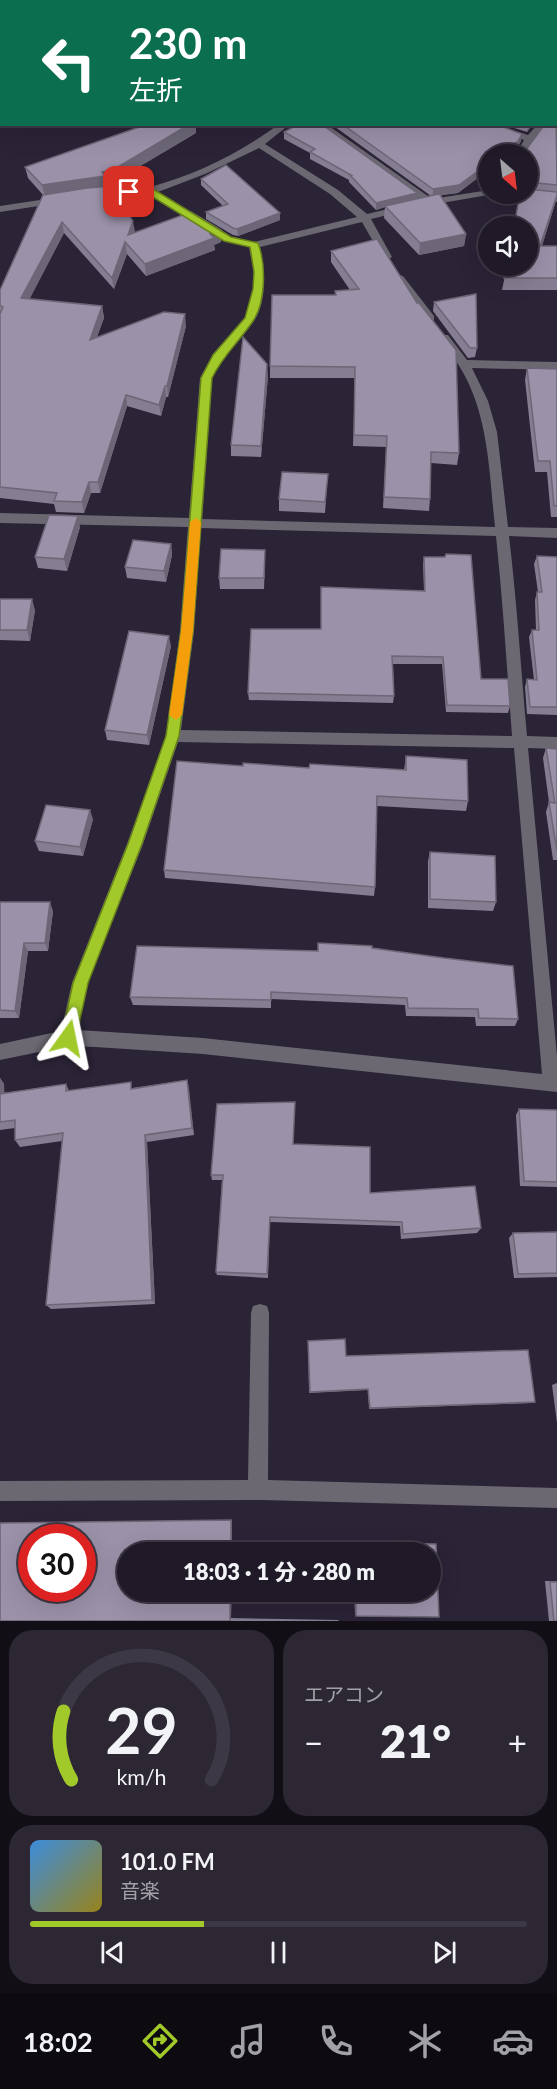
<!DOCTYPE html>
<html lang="ja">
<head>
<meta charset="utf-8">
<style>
  :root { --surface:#201a28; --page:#2d2734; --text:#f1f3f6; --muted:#a2a1a8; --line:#3d3845; --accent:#a1c92a }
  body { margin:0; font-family:Lato,"Noto Sans JP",sans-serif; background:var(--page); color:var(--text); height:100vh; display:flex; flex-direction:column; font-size:22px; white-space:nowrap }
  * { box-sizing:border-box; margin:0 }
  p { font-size:20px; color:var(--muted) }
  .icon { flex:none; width:33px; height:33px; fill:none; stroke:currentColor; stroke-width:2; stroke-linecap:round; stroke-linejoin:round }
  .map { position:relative; height:1621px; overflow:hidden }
  .details { display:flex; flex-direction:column; gap:9px; padding:9px; background:#120e16; flex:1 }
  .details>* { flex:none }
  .hud { position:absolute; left:0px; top:0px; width:558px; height:126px; box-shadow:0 6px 24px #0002,0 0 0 2px var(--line); background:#0b6e4f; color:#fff; overflow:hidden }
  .needle { width:39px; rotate:152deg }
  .controls { position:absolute; left:478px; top:144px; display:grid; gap:12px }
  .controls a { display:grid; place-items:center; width:60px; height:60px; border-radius:50%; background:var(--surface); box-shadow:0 6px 24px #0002,0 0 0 2px var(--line); font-size:30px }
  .speed { position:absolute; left:18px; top:1524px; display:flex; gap:12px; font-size:30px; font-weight:700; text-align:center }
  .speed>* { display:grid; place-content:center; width:78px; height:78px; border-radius:50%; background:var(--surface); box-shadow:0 6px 24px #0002,0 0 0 2px var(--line); line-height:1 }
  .speed .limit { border:9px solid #d22; background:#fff; color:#111 }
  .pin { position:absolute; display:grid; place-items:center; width:51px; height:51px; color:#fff; margin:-26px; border-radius:12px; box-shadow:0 3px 9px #0006 }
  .me { position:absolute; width:66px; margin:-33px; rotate:12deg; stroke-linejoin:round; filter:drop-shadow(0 0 4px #0008) }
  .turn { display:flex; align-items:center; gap:21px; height:126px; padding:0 30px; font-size:27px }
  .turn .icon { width:78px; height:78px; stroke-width:2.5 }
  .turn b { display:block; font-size:42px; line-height:51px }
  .big { font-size:45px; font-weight:800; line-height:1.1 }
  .details .tile { flex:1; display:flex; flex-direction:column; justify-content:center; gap:9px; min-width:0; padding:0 21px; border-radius:24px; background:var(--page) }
  .details .dial { align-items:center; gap:0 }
  .dial svg { height:156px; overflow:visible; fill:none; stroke:var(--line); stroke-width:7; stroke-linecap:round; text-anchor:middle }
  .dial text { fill:var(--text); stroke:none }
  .song { display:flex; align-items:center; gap:18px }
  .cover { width:72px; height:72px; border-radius:9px; background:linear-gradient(135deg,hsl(210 70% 55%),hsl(50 70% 35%)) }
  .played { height:6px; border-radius:3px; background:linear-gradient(90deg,var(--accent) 35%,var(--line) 35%) }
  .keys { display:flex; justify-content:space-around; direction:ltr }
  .heat { display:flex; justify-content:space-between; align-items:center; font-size:33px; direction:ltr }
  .details .tiles { flex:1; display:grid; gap:9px; grid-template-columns:1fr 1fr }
  .tile:last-child { grid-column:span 2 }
  .trip { position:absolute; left:117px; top:1542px; width:324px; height:60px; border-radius:30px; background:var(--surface); box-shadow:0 6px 24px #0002,0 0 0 2px var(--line); font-weight:800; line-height:60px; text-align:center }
  .menu { display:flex; height:96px; justify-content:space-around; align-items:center; background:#0d0a10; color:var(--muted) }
  .menu .icon { width:42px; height:42px }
  .menu .current { color:var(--accent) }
  .menu b { font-size:27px; color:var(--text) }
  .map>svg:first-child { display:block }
</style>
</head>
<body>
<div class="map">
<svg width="557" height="1621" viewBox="0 0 557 1621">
  <rect width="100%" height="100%" fill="#2b2336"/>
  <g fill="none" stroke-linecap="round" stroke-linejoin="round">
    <path fill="#6c6872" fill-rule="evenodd" d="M0,0H5L6,2H2L0,5Z
      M236,0H244L245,2H236Z
      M0,83H2V89H0Z
      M557,104V111H556V104Z
      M279,124H290L265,144L338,190L367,214L422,201L315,124H326L432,199L489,190V194H494L430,205L371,219L392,257L387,260L382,257L362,222L260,247C264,270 268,300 254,321C240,341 223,356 212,378L202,519L495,527C489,472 489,412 458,364C452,355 444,347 438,338L440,335H448L467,360L557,362V370L472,368L488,401L497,432L508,527L557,528V538L509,536C517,603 521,670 527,736L557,737V749L528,748L557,1056V1092L203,1054L95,1047L68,1046L0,1060V1044L61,1031L72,983L127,844L166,736L180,631L188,527L0,523V513L189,518L200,378L213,354L245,317L253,289L254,272L249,247L224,241L148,194L95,197L90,194L95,191C112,190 134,192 150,187C195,175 242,152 279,124ZM259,148L330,194L357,217L254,242L232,237L158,192L205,174ZM201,528L496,536C503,603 507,669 512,736L181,730L194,631ZM178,742L514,748L542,1074L203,1038L78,1030L88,983L143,844Z
      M477,124H493L528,135L538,124H548L534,140L526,154H516L524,140Z
      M528,193L557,196V202L513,197L508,194Z
      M60,197L64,198V202L0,212V206Z
      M399,275L403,276L434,316V322H426L395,280V276Z
      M260,1304L267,1306L269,1313L268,1480L557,1488V1508L262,1500L0,1501V1481L248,1480L251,1313L253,1306Z"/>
  </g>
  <path fill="#857d91" d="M72,0H216L215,2H84Z
    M557,120V197L542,246H557V290H502L507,266L528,194V154Z
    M331,124H495L521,141L516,149L458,193L442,195V199L466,234L464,246L419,255L384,218L385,207L376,210L349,182V180L310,159V153L284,139V132L417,193V199L431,196Z
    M502,124H533L527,132Z
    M196,133L115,181L105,183L106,187L134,233L221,242L214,245L215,250L146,276L127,254L114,289L64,233L29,299L102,306L104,318L97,337L186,326L168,397H166L161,416L127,406L100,493H91L84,513L56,512L54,504L0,498V290L43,195L28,178L25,167Z
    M201,179L280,213V220L238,236L233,235L206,219V212L223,206L201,185Z
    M377,239L459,453L457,465L431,463L430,499L429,511L383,508L386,447L353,446L355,378H270V366L335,295V291L350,290L331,262V251Z
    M434,302L477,348L475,357L468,358L433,311Z
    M527,368L557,369V517H551L547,472H535L525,380Z
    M268,376L261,457L231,456V445Z
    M328,474L325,513L279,511V499Z
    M80,527L67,571L38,568L35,557Z
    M171,544L172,555L166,582L127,578L125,567Z
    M537,556L557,557V715L527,714L525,687L527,679L534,680L529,637L532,630H536L535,600L537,592H538L534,564Z
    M424,557L481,679L510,706L508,713L446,712L442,664H393L394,696L393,703L249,700L248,693L424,591L423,564Z
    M265,561L264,589H220L219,578Z
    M0,599L35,610L30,641L0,640Z
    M171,646L149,745L107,740L105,730Z
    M546,748L557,749V860H553L546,812L549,802L543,758Z
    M406,756L468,801L466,811L377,806L375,887L374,896L165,878L164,870L243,766L404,770Z
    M93,819L83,856L39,851L35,841Z
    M430,852L496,902L493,911L428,908V861Z
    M0,902L53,911L48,951H28L19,1018H0Z
    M372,948L518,1019L515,1026H476L475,1017L406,1016L405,1005L271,999V1008L133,1005L130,997L317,951Z
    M0,1078L4,1084V1093L66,1084L69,1091L133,1088L187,1080L194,1135L147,1142L155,1304L51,1309L46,1305L62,1141L20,1147L15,1140V1128L0,1130Z
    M519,1109L557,1110V1187L520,1186L516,1115Z
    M293,1144L370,1193L481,1228L477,1233L401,1239L400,1226L270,1222L268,1278L217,1275L216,1272L222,1180H212L211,1175Z
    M557,1232V1277L514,1278L509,1238L513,1233Z
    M308,1342L346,1356L535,1402L532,1403L369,1409L368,1390L309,1393Z
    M557,1383V1423L552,1385Z
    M232,1520V1552H128L231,1618L338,1620L339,1621H0V1523Z
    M354,1542L436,1544L439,1617L356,1616L355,1613L354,1592H430V1552H354Z
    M545,1581H557V1621H549Z"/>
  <path fill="#6c6676" d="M190,124H196V133L115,181L105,183L106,188L45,196L42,185L102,172Z
    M529,124H533L527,132Z
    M522,134L521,141L516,149L509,154H500Z
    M489,163V169L458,193L442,195L441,205L433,197V189Z
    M417,193V200L385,206V207L376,210V203Z
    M557,195L555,204L538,258L540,246Z
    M280,213V220L238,236L237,229Z
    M133,221L135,232L128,235Z
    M62,222L64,233L24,310L21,298Z
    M221,230V242L214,245L215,250L146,276L145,264Z
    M466,234L464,246L419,255L420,243Z
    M125,242L127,254L114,289L112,278Z
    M102,306L104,318L91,351L90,340Z
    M185,314L186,326L168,397L167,386Z
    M267,364L268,376L261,457V446Z
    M165,386L166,397L161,416L159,405Z
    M126,395L127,406L100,493L98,482Z
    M89,482L91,493L84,513L82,502Z
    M78,516L80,527L67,571L64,559Z
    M171,544L172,555L166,582L164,571Z
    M32,599L35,610L30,641L27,630Z
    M169,636L171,646L149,745L147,735Z
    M90,810L93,819L83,856L80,847Z
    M50,902L53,911L48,951L45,943Z
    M24,943L28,951L19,1018L15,1011Z
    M0,1078L4,1084L5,1101L0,1095Z
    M187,1080L189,1088L194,1135L192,1128Z
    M145,1135L147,1142L155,1304L152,1300Z
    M231,1520H232V1552H231Z
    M230,1592H232L231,1618L230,1621Z"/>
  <path fill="#9b91a9" stroke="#6c6676" stroke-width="1.5" fill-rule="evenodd" d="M113,0H209L208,2H108Z
    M279,0H333L332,2H278Z
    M556,47L557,48L556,93Z
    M556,119L557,185L528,182V154H526L528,147L545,124H556Z
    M148,124H190L113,170L102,172L105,176L42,185L25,167Z
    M299,124H321L417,193L376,203L350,175H351L310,152L315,149L284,132Z
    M342,124H495L522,134L518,141L500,154H489V163L459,185L433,189Z
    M226,165L280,213L237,229L233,228L206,212L228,204L201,179Z
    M111,186L133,221L128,235L191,212L221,230L210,234L214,238L145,264L125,242L112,278L62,222L21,298L102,306L90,340L164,312L185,314L167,386H165L159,405L126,395L98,482H89L82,502L54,501L57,493L0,487V314L3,307L0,305V290L43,195L87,188Z
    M528,189L557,192V195L540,246H557V278H504L507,266H528V226H514L520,194H528Z
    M443,193L440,195L466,234L420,243L385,206Z
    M377,239L417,303H419L456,350L459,453L431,452L430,499L384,497L387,436L354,435L355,367L270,366L272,295H336L335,291L359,289L331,251Z
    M476,294L477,348H470L434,302Z
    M243,337L267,364L261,446L231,445Z
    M527,368L557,369V506H554L550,461H538Z
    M282,472L328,474L325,502L279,499Z
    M49,515L78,516L64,559L35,557Z
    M133,540L171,544L164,571L125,567Z
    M221,549L265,550L264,578H219Z
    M446,554L471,555L481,679H508L510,706L447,705L443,657L392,656L394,696L248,693L251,629H321V587L425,591L424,557H445Z
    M537,556L557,557V707H530L527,679L537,680L532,630H539L537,592H542Z
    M0,599H32L27,630H0Z
    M129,631L169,636L147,735L105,730Z
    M546,748L557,749V851L549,802L555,803Z
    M406,756L467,760L468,801L377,796L375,887L164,870L177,761L243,766V763L309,768L310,764L406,770Z
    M46,805L90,810L80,847L35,841Z
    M430,852L495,856L496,902L430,899Z
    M0,902H50L45,943H24L15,1011L0,1010Z
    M318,943L372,946V948L444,958L513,966L518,1019L479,1018L478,1009L408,1008L407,998L271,992V1000L130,997L137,946L318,951Z
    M187,1080L192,1128L145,1135L152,1300L46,1305L63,1133L15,1140V1120L0,1122V1094L66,1084V1091L131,1082V1089Z
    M295,1102L293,1144L370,1147V1193L475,1186L481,1228L403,1234L402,1222L270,1217L267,1274L216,1272L223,1175H211L217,1104Z
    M519,1109L557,1110V1182L524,1181Z
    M557,1232V1273L518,1274L513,1233Z
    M345,1339L346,1356L528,1350L535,1402L370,1408L368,1389L310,1392L308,1341Z
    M231,1520V1552H128V1592H230V1621H0V1523ZM32,1538H82V1588H32Z
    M355,1543L436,1544L439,1617L356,1616V1592H430V1552H355Z
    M550,1582H557V1621H554Z"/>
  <path fill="#a1c92a" stroke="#69831b" stroke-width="1.5" d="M153,189L231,237L258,243C266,264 266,302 253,321C239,342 223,355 212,378L193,631L179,736L142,844L88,983L76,1038L74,1044L68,1046L63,1044L61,1038L73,983L128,844L166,736L181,631L201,378L213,355L245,318L253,289L254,272L250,247L224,241L148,194L129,195L125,192L129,190Z"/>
  <path fill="#f59e0b" d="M196,518L201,522L193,631L182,715L176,720L169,715L181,631L190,522Z"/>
</svg>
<div class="controls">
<a><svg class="needle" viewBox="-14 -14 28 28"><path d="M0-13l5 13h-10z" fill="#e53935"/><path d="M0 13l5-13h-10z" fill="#a2a1a8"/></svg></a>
<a><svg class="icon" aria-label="sound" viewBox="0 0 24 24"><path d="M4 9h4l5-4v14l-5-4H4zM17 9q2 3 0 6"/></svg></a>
</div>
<div class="speed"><div class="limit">30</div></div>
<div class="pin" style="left:129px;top:192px;background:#d93025"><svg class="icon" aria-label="arrive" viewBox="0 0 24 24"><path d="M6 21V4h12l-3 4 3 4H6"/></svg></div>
<svg class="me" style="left:68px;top:1038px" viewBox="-20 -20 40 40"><path d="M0-17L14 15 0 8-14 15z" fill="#a1c92a" stroke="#fff" stroke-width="4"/></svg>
<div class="trip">18:03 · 1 分 · 280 m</div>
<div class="hud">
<div class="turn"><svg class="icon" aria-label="left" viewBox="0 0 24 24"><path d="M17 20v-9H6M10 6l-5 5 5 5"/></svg><div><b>230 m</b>左折</div></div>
</div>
</div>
<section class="details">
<div class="tiles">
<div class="tile dial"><svg viewBox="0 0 100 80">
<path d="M14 69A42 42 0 1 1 86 69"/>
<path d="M14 69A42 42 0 0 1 10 34" stroke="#a1c92a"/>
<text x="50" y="56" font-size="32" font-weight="700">29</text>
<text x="50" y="72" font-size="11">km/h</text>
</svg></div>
<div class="tile"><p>エアコン</p>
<div class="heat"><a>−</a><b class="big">21°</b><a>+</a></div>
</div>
<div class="tile">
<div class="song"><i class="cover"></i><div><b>101.0 FM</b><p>音楽</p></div></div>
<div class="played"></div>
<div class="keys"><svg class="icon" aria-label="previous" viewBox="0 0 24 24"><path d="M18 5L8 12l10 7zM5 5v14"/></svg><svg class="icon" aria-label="pause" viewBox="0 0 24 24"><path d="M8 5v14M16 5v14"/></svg><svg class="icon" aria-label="next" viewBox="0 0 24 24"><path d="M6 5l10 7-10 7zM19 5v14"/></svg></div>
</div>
</div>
</section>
<nav class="menu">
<b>18:02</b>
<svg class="icon current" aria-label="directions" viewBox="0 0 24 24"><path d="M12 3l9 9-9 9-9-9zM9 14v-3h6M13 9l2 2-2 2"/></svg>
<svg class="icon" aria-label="music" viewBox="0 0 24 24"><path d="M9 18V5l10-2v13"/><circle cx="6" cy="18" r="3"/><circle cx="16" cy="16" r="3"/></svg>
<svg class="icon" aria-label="phone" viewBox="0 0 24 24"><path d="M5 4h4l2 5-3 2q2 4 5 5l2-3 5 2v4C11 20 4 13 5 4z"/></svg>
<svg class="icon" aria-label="climate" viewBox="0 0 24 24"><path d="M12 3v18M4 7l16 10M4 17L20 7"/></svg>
<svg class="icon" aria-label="car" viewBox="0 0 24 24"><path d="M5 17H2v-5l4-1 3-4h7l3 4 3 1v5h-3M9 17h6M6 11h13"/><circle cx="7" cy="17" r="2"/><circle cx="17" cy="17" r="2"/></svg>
</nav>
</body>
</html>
